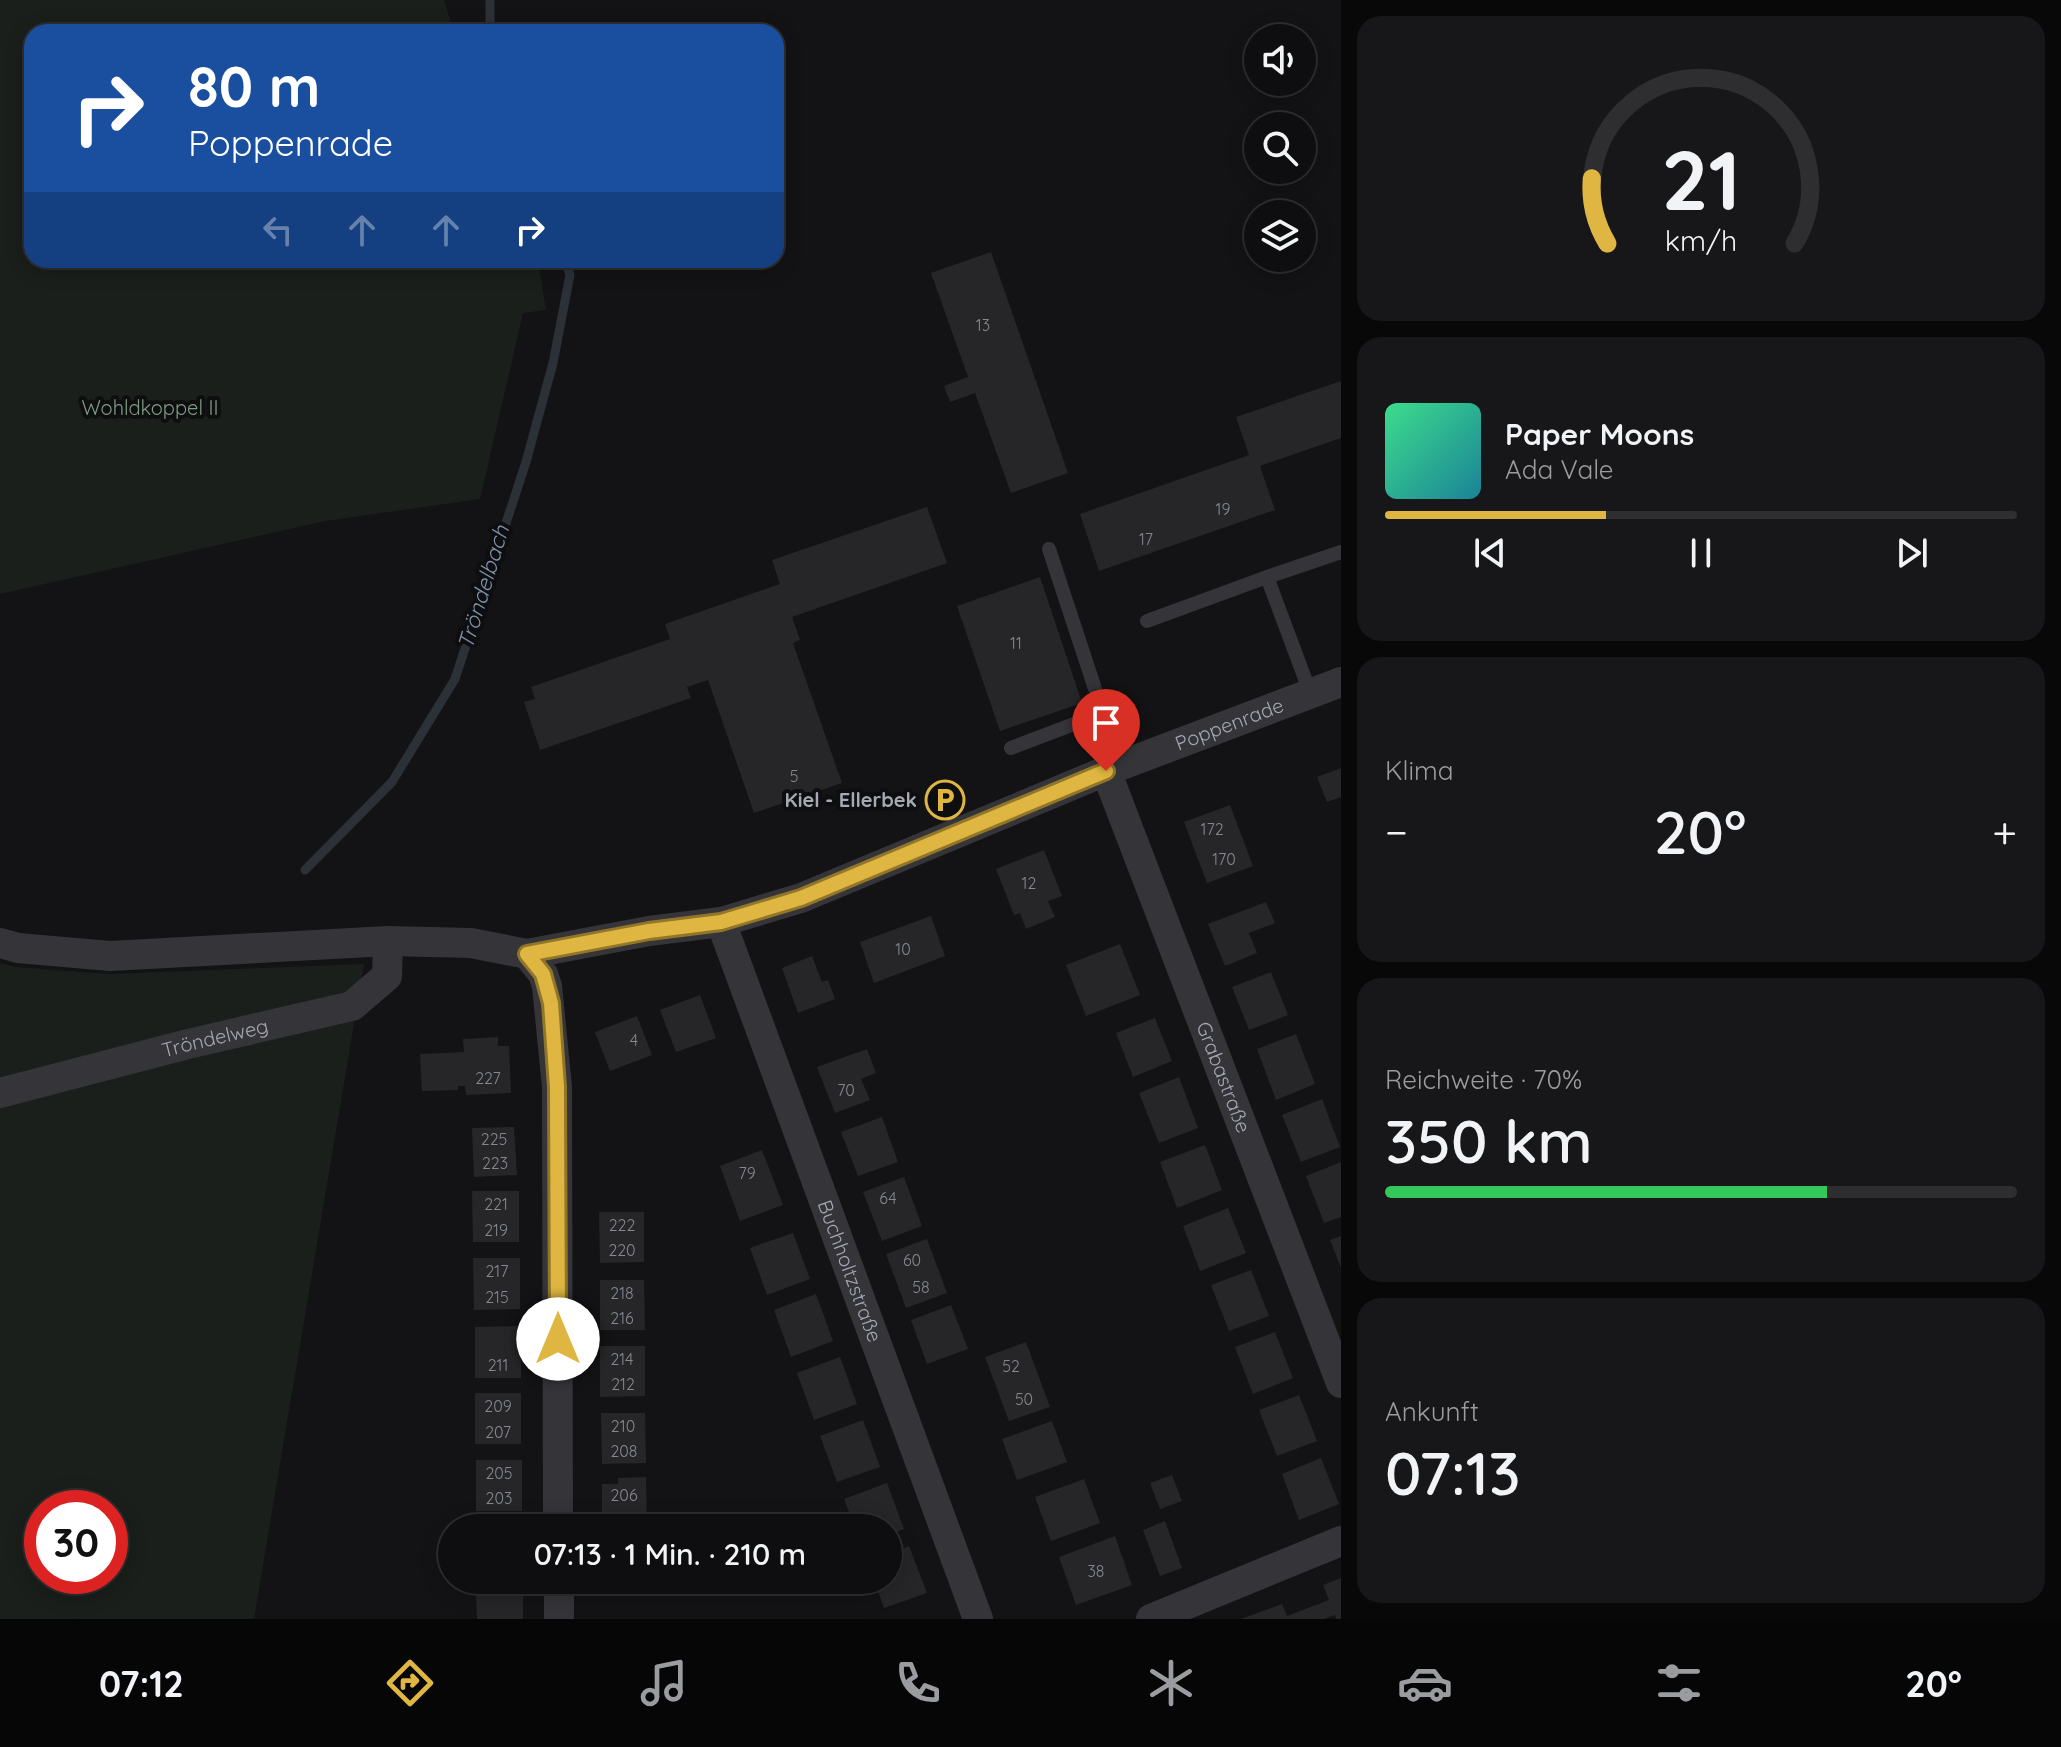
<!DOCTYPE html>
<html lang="de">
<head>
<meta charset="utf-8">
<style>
  :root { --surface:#0e0e10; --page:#171719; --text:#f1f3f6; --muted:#9b9c9f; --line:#2e2e30; --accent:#dfb641 }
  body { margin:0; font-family:Quicksand,sans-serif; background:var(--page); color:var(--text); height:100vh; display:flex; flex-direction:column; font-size:30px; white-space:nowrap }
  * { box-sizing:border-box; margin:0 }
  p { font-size:26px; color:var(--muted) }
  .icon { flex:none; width:44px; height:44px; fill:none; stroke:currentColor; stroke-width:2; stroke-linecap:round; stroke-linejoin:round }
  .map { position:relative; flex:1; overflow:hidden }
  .details { display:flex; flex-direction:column; gap:16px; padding:16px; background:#080809; width:720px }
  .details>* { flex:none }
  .banner { position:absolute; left:24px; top:24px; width:760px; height:244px; border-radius:24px; box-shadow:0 4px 20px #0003,0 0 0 2px var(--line); background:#1a4fa0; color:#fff; overflow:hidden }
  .tools { position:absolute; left:1244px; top:24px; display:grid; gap:16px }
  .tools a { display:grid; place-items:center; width:72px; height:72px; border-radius:50%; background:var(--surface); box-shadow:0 4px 20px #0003,0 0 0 2px var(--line); font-size:40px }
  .speed { position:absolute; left:24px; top:1490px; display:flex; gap:16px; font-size:40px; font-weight:700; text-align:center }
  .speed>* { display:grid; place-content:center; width:104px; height:104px; border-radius:50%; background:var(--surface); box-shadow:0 4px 20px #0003,0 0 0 2px var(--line); line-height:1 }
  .speed .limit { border:12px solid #d22; background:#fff; color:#111 }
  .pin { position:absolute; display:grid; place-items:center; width:68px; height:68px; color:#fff; margin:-82px -34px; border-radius:50% 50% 50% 0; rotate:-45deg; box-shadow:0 0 8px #0007 }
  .pin .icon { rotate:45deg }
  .me { position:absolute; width:88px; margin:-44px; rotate:0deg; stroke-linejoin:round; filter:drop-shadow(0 0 6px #0008) }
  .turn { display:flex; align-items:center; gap:28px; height:168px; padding:0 32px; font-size:36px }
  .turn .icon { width:104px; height:104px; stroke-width:2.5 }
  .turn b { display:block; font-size:56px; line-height:68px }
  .lanes { display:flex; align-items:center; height:76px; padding:0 32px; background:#0003; justify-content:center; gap:40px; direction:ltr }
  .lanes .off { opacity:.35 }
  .big { font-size:60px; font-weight:600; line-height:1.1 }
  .details .card { flex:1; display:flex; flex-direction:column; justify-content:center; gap:12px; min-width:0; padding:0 28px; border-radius:24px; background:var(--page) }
  .details .dial { align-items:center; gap:0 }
  .dial svg { height:208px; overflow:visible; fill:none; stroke:var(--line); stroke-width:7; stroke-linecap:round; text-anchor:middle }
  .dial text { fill:var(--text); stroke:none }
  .song { display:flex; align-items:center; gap:24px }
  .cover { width:96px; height:96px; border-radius:12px; background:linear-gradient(135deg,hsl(150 70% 55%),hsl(190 70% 35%)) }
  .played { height:8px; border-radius:4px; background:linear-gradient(90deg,var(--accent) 35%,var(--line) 35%) }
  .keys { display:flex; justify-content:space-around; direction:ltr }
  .heat { display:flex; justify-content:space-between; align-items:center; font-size:44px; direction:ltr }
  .charge { height:12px; border-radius:6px; background:linear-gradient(90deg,#34c759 70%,var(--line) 0) }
  .trip { position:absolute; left:438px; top:1514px; width:464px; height:80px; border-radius:40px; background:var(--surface); box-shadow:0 4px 20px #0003,0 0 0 2px var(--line); font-weight:600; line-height:80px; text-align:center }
  .tabs { display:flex; height:128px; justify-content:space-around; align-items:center; background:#060606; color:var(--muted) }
  .tabs .icon { width:56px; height:56px }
  .tabs .on { color:var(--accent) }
  .tabs b { font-size:36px; color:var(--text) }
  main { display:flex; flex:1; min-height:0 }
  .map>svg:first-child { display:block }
</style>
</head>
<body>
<main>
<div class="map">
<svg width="1341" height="1619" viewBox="0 0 1341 1619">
  <rect width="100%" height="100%" fill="#131315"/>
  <path fill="#1a1f1b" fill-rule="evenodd" d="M0,0H444L454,32H32V260H538L546,310L523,313L480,499L325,521L0,594Z
    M0,963L16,967L109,974L364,964L254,1619H0ZM42,1508H110V1576H42Z"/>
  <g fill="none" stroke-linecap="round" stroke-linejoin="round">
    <path stroke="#2b3137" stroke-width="9" d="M490,0V32
      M305,870L392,782L455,679L526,462L553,363L570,275L565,260"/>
  </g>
  <path fill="#262628" d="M991,252L1068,473L1011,493L975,393L950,402L944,386L968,377L931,273Z
    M1341,381V438L1260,466L1275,510L1099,571L1080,514L1249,455L1236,417Z
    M927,507L947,563L792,617L800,640L793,643L842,783L754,813L708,680L687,687L691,698L540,750L524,702L535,699L531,687L670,639L665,624L780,584L772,560Z
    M1040,577L1082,703L1000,731L957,606Z
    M1341,768V797L1327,802L1317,777Z
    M1230,805L1253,866L1207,883L1184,822Z
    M1044,850L1062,896L1048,901L1055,917L1026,929L1020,913L1014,915L996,869Z
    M1266,902L1275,923L1249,933L1257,953L1225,966L1208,924Z
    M931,916L945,956L874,983L860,942Z
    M1120,944L1140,995L1086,1016L1066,965Z
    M812,956L822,982L828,980L835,999L798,1013L782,968Z
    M1271,972L1288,1015L1249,1030L1232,987Z
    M700,995L716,1038L676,1052L660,1010Z
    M637,1016L652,1055L610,1071L595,1032Z
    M1155,1018L1172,1061L1133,1077L1116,1033Z
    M1296,1034L1315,1084L1276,1100L1257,1049Z
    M498,1037V1046H509L511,1093L466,1095L465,1086H458V1090L422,1091L420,1054L464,1052L463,1039Z
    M867,1049L876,1073L861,1079L870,1100L835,1113L817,1067Z
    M1179,1077L1198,1128L1159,1143L1139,1093Z
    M1322,1099L1340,1147L1301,1162L1282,1115Z
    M882,1117L898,1162L858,1176L841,1132Z
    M514,1127L517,1175L474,1177L472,1128Z
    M1205,1145L1222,1190L1177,1208L1160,1162Z
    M762,1150L783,1205L740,1221L720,1166Z
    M1341,1162V1217L1324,1223L1306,1176Z
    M904,1177L922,1226L882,1241L863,1192Z
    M472,1191H519V1242H473Z
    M1228,1208L1246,1253L1200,1271L1183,1226Z
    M599,1212H644V1262L600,1263Z
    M793,1233L810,1279L767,1295L750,1248Z
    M1341,1236V1268L1330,1240Z
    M927,1239L947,1293L906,1308L886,1254Z
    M473,1258H520V1309L474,1310Z
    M1251,1270L1269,1316L1229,1331L1211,1285Z
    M600,1280H644L645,1330H600Z
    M816,1294L833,1341L791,1357L774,1310Z
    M951,1305L968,1349L927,1364L911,1320Z
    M521,1326V1378H475V1327Z
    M1275,1332L1293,1378L1253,1394L1235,1347Z
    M1026,1342L1050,1407L1009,1421L985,1357Z
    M600,1346H645V1396L600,1397Z
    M840,1357L857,1404L814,1420L797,1373Z
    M475,1393H521V1444H475Z
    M1299,1395L1317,1441L1277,1456L1259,1410Z
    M601,1413H645L646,1463L602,1464Z
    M863,1420L880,1467L837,1482L820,1436Z
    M1052,1421L1067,1462L1017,1480L1002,1439Z
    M1321,1458L1339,1504L1299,1520L1282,1474Z
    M476,1460H522V1511H476Z
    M1172,1475L1182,1501L1160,1509L1150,1483Z
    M646,1477L647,1528H602V1484H618V1478Z
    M1084,1479L1100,1523L1051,1541L1035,1497Z
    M887,1483L904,1529L888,1535V1528H855L844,1499Z
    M1165,1521L1182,1568L1160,1576L1143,1530Z
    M1115,1536L1132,1585L1076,1605L1059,1557Z
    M909,1546L927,1593L884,1608L874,1580H888V1554Z
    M1341,1578V1619H1336L1335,1615L1324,1619H1241L1282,1604L1287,1616L1329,1600L1323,1585Z
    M604,1580H649V1595L604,1596Z
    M476,1594H523V1619H477Z"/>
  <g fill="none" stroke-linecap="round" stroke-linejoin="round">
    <path stroke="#353539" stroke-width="14" d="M1049,549L1103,713L1101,725L1119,766
      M1267,577L1341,552
      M1147,621L1267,577L1310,692
      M1011,748L1103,713"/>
    <g stroke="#353539" stroke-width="30">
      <path id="s1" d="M1106,771L1341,1383"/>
      <path id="s2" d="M721,922L978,1619"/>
      <path id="s3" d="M0,943L18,948L110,956L388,941L471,943L527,954L649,931L721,922L801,898L1106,771L1341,682"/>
      <path d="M527,954L543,974L547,986L557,1087L558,1528"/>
      <path id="s4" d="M0,1093L188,1044L352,1006L387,976L388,941"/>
      <path d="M559,1580V1619"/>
      <path d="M1151,1619L1341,1541"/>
    </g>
  </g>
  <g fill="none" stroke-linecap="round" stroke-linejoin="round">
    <g stroke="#91762a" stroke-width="20">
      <path id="route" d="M558,1339L557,1087L551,1003L543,974L527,954L649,931L721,922L801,898L1106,771"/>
    </g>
    <use href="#route" stroke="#dfb641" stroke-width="14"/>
  </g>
  <defs>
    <g id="parking-ring" transform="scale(2)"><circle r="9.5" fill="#0e0e10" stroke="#dfb641" stroke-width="1.5"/><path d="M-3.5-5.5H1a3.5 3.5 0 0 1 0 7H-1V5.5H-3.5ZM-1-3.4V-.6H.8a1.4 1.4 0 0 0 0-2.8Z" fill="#dfb641"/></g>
  </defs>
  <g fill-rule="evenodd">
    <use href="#parking-ring" x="945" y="800"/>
  </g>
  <g text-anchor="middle" stroke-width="8" stroke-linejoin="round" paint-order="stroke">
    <g font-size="16" fill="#858890">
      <text x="983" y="331">13</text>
      <text x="1223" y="515">19</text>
      <text x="1146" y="545">17</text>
      <text x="1016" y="649">11</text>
      <text x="794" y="782">5</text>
      <text x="1212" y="835">172</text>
      <text x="1224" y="865">170</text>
      <text x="1029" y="889">12</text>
      <text x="903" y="955">10</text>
      <text x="634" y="1046">4</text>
      <text x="488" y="1084">227</text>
      <text x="846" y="1096">70</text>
      <text x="494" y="1145">225</text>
      <text x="495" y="1169">223</text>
      <text x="747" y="1179">79</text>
      <text x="888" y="1204">64</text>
      <text x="496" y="1210">221</text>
      <text x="622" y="1231">222</text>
      <text x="496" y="1236">219</text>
      <text x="622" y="1256">220</text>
      <text x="912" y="1266">60</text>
      <text x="497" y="1277">217</text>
      <text x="921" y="1293">58</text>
      <text x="622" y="1299">218</text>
      <text x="497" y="1303">215</text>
      <text x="622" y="1324">216</text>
      <text x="622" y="1365">214</text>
      <text x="498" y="1371">211</text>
      <text x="1011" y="1372">52</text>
      <text x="623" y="1390">212</text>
      <text x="1024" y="1405">50</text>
      <text x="498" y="1412">209</text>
      <text x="623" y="1432">210</text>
      <text x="498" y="1438">207</text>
      <text x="624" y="1457">208</text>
      <text x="499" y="1479">205</text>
      <text x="624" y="1501">206</text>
      <text x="499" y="1504">203</text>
      <text x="1096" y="1577">38</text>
    </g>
    <g font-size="20" fill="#7f9d83" stroke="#0e0e10">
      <text x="150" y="415">Wohldkoppel II</text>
    </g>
    <g font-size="20" fill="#a6a9b4" stroke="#0e0e10">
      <text dy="7" stroke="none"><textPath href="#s3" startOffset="1272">Poppenrade</textPath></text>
      <text dy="7" stroke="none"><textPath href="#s4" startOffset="222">Tröndelweg</textPath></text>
      <text dy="7" stroke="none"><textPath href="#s1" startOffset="328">Grabastraße</textPath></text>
      <text dy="7" stroke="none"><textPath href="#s2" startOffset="372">Buchholtzstraße</textPath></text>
    </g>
    <g font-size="20" font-weight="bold" fill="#a6a9b4" stroke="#0e0e10" text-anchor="end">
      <text x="917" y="807">Kiel - Ellerbek</text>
    </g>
    <g font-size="22" font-style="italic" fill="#8094ac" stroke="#0e0e10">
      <text transform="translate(483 587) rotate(-73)" y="8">Tröndelbach</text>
    </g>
  </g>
</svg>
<div class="tools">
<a><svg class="icon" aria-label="sound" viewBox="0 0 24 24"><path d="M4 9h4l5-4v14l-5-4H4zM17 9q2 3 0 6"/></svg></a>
<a><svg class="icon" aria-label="search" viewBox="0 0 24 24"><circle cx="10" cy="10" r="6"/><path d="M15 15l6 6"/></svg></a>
<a><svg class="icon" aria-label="layers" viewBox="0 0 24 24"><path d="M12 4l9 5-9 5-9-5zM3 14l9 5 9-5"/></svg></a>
</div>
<div class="speed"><div class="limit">30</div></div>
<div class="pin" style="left:1106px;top:771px;background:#d93025"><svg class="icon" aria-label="arrive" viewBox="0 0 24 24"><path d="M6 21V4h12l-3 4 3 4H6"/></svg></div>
<svg class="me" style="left:558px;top:1339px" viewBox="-20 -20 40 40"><circle r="19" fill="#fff"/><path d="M0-13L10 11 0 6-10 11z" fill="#dfb641"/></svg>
<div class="trip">07:13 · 1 Min. · 210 m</div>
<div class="banner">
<div class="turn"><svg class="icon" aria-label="right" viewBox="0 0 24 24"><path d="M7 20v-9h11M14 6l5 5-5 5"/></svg><div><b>80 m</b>Poppenrade</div></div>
<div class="lanes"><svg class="icon off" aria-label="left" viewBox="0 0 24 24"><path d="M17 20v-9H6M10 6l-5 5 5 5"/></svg><svg class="icon off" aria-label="ahead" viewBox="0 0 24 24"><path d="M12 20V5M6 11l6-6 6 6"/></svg><svg class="icon off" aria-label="ahead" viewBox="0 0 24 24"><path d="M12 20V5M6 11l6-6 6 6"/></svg><svg class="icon" aria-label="right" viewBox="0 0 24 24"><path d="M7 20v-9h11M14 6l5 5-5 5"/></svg></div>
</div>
</div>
<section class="details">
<div class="card dial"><svg viewBox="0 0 100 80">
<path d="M14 69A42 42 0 1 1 86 69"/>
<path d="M14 69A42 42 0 0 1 8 44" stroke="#dfb641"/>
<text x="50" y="56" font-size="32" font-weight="700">21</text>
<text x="50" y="72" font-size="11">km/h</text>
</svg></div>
<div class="card">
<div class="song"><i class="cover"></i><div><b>Paper Moons</b><p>Ada Vale</p></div></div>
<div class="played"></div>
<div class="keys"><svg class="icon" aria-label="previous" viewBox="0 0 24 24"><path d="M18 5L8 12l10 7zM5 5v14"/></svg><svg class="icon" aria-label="pause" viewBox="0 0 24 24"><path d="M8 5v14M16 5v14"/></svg><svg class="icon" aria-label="next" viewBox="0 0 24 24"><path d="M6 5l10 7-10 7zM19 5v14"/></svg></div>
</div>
<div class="card"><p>Klima</p>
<div class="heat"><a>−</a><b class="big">20°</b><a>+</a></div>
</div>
<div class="card"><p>Reichweite · 70%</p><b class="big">350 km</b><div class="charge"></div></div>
<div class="card"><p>Ankunft</p><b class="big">07:13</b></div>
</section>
</main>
<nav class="tabs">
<b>07:12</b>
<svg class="icon on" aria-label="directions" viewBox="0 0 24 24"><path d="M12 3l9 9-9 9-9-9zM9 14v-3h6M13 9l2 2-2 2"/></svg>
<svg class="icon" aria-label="music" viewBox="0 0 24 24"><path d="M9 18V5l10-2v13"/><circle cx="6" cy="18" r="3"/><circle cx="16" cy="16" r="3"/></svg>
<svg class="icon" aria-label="phone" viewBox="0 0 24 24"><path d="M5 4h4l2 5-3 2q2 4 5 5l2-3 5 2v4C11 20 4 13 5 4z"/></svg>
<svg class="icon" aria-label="climate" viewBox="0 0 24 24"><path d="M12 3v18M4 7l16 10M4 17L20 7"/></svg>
<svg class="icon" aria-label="car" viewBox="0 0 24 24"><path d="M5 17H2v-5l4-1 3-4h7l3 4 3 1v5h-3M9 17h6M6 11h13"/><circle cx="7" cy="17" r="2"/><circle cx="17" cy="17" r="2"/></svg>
<svg class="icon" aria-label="filters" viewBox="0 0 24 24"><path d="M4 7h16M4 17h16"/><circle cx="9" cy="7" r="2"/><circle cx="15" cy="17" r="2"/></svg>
<b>20°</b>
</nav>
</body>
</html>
